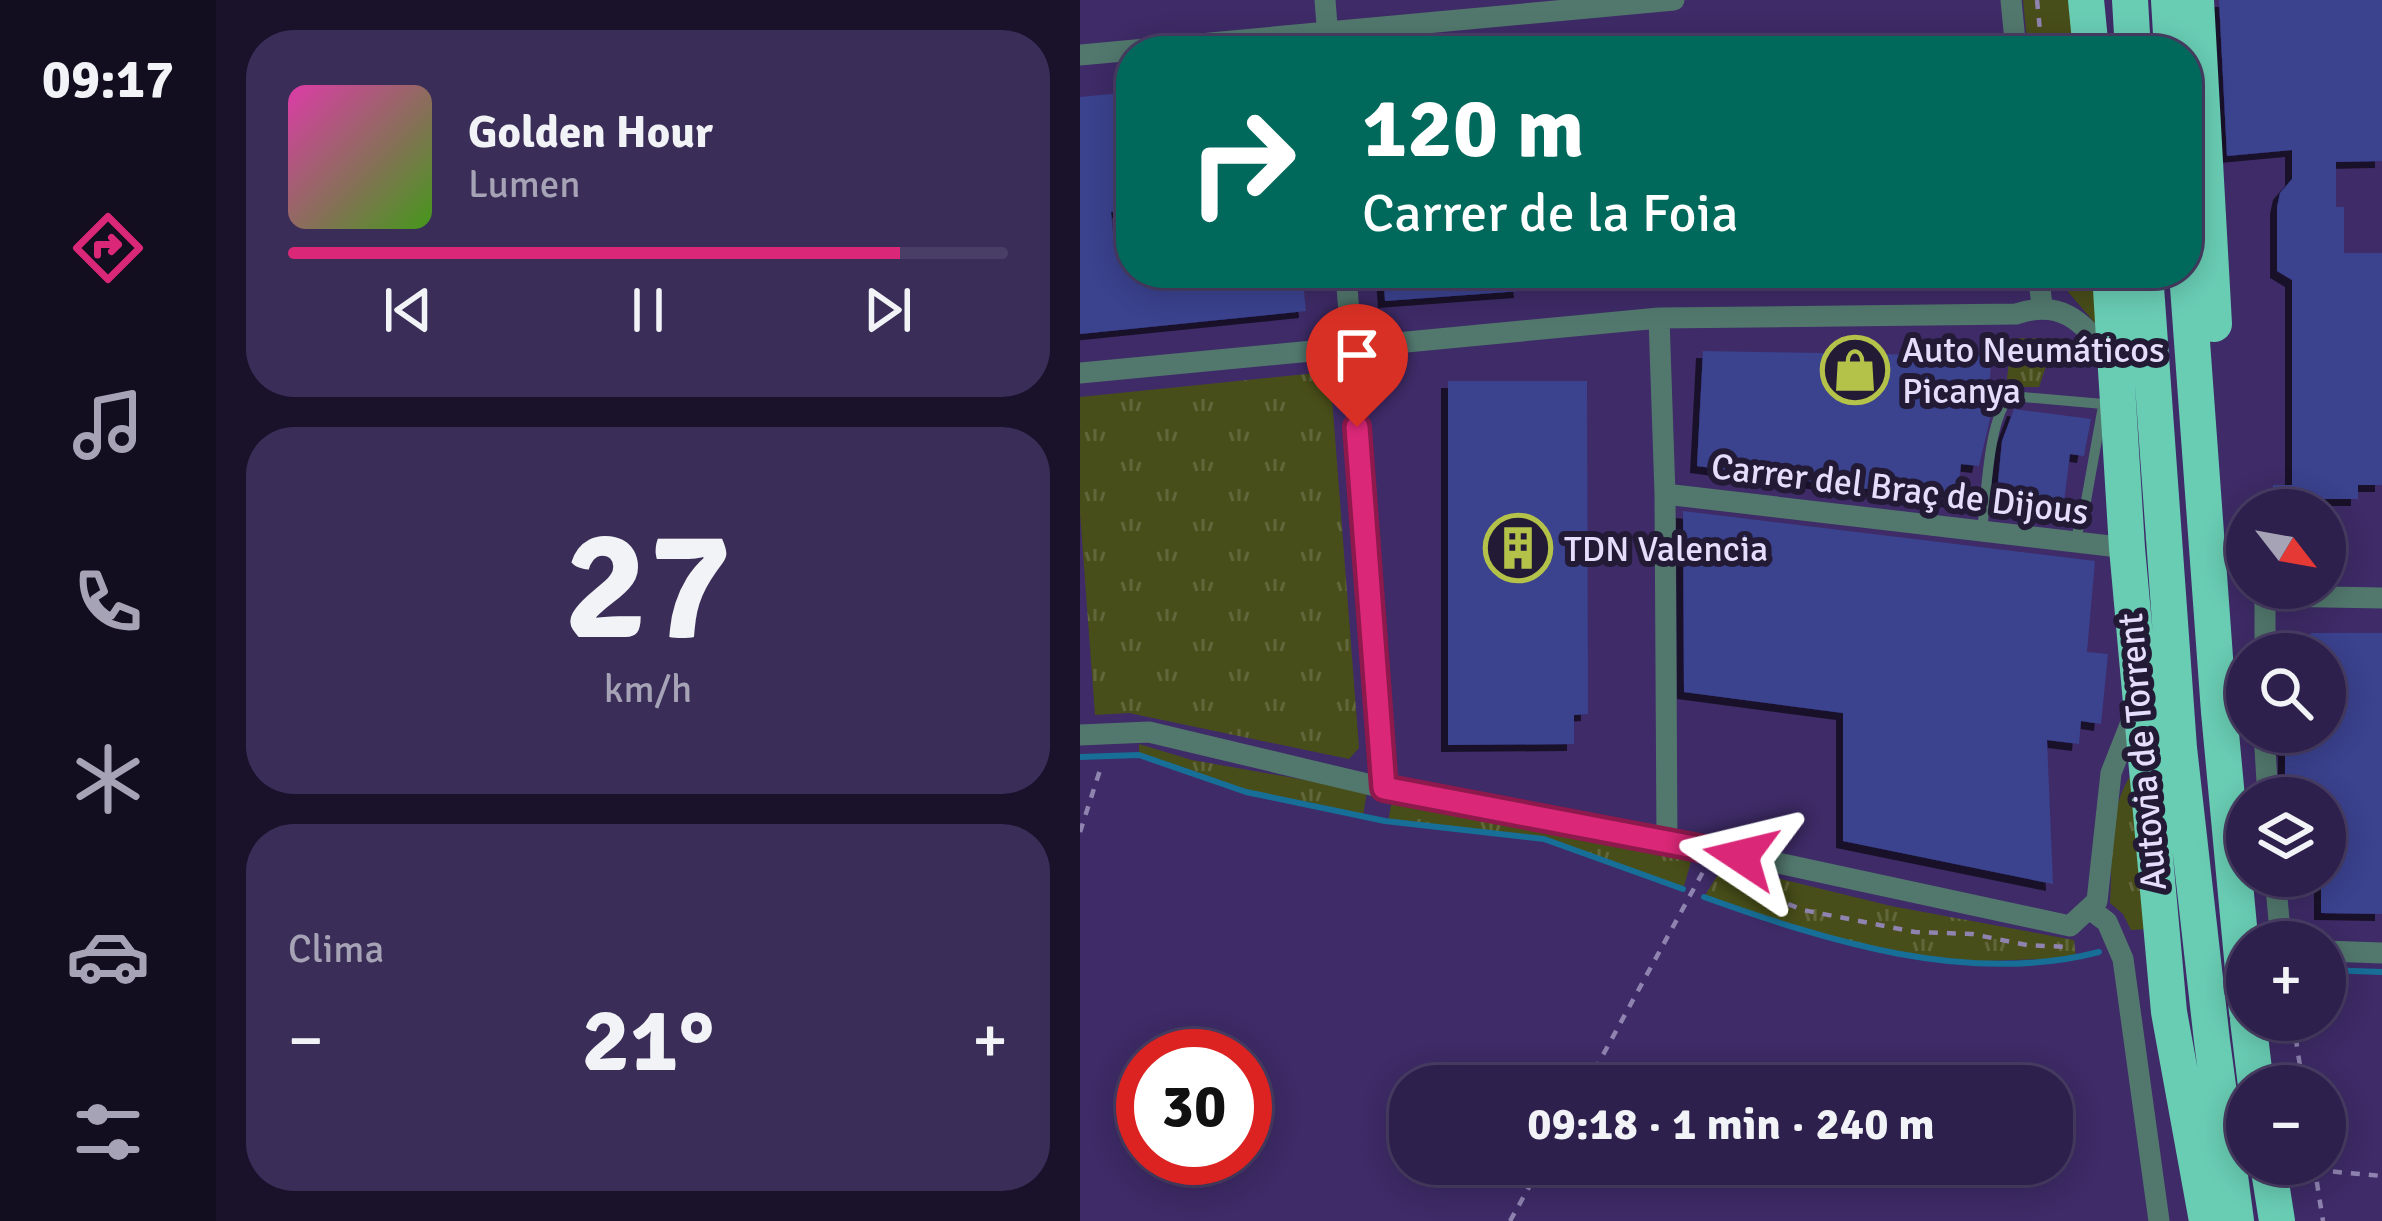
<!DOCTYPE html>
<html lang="es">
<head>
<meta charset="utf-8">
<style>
  :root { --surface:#2e204d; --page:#3a2d57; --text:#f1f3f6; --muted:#a7a3b6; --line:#493e65; --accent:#db2777 }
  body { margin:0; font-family:Signika,sans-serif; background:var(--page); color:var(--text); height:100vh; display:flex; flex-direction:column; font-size:45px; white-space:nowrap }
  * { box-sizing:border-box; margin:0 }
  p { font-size:39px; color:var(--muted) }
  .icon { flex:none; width:66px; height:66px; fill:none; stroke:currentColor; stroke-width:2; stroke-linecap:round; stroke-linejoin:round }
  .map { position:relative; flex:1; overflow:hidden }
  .drawer { display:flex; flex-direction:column; gap:30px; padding:30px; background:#19122a; width:864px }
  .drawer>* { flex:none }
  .guide { position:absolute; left:36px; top:36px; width:1086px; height:252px; border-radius:48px; box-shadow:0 6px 30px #0003,0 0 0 3px var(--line); background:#00695c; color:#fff; overflow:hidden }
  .needle { width:78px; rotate:121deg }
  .tools { position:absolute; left:1146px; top:489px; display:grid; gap:24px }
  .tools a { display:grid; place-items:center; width:120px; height:120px; border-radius:50%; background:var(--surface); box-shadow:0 6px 30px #0003,0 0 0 3px var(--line); font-size:60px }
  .speed { position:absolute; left:36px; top:1029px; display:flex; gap:24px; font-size:60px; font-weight:700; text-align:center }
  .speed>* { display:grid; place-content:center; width:156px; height:156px; border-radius:50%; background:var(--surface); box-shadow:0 6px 30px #0003,0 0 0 3px var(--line); line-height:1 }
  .speed .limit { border:18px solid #d22; background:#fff; color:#111 }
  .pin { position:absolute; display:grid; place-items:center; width:102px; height:102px; color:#fff; margin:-123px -51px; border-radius:50% 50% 50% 0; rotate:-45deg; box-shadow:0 0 12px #0007 }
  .pin .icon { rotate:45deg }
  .me { position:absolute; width:132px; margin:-66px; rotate:280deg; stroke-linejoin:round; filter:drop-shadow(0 0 9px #0008) }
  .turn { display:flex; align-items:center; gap:42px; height:252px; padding:0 48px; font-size:54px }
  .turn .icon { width:156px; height:156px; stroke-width:2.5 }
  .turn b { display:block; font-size:84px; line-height:102px }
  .big { font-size:90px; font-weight:700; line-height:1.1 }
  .drawer .tile { flex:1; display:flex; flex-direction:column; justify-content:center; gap:18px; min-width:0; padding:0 42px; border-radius:48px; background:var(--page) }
  .drawer .dial { align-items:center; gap:0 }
  .dial b { font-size:156px; line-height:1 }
  .song { display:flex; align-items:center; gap:36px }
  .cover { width:144px; height:144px; border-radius:18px; background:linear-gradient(135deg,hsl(320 70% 55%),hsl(100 70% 35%)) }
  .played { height:12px; border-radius:6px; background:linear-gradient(90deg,var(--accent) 85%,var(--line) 85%) }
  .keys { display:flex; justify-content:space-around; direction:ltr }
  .heat { display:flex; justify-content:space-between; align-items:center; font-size:66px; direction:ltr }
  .trip { position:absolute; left:309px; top:1065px; width:684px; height:120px; border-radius:48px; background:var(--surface); box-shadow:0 6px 30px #0003,0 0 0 3px var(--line); font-weight:700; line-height:120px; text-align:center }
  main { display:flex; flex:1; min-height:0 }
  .dock { display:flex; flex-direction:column; width:216px; justify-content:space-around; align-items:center; background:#120d1f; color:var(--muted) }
  .dock .icon { width:84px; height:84px }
  .dock .active { color:var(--accent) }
  .dock b { font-size:54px; color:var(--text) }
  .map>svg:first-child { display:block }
</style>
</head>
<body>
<main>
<nav class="dock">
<b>09:17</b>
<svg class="icon active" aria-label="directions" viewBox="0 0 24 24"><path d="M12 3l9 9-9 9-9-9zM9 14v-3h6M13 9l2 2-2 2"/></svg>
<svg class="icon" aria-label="music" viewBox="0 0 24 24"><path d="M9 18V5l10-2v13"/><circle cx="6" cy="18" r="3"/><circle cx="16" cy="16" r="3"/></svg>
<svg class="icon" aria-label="phone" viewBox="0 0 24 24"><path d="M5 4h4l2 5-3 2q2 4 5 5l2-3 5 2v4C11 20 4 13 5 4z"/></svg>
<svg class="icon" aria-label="climate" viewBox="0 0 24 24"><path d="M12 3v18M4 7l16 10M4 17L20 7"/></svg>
<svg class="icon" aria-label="car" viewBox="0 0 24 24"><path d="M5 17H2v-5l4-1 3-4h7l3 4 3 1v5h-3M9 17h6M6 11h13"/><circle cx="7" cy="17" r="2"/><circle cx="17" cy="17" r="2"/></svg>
<svg class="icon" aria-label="filters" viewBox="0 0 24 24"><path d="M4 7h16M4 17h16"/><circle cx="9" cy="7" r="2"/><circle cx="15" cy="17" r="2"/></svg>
</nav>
<section class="drawer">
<div class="tile">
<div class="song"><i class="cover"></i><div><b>Golden Hour</b><p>Lumen</p></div></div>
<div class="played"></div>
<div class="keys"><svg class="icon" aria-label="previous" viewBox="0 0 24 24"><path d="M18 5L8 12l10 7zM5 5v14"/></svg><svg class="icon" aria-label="pause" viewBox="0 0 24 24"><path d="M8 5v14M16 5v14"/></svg><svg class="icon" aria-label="next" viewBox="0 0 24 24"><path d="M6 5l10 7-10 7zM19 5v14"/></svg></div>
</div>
<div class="tile dial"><b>27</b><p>km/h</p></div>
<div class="tile"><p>Clima</p>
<div class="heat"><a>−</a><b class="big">21°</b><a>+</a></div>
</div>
</section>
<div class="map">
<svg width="1302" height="1221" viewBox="0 0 1302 1221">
  <defs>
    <pattern id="grass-tufts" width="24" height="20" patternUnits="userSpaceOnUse" patternTransform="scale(3)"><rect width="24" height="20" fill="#484e19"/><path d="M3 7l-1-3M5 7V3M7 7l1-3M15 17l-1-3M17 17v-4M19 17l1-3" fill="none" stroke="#62673b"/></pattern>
    <filter id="shadow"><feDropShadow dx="-7" dy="7" stdDeviation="0" flood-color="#0009"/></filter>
  </defs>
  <rect width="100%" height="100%" fill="#3e2b67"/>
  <path fill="url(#grass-tufts)" d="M932,338L989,339L981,360H968L959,387H926Z
    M237,373L251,385L279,748L269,759L49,713L15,715L0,513V397Z
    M59,744L112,760L287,791L283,816L166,792L59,755Z
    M1052,774L1070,929L1051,930L1043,914L1030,903C1033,865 1027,806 1052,774Z
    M312,800L491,833L611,862L603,889L464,839L308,822Z
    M644,865L811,906L994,940L996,958L873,962L755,939L624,897Z"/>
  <path fill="#484e19" d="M943,0H995L999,51H948Z
    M982,273H1019V328L984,287Z"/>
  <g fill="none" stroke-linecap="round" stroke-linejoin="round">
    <path stroke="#176e97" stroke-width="6" d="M0,757L59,755L166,792L305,821L464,839L603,889
      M624,897C747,941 888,986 1019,952
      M1245,970L1302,972"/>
  </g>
  <path fill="#3a428e" filter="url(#shadow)" d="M1139,0H1302V161L1256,162V207H1264V253H1302V485H1278V499H1220V510H1193V485H1212V280L1197,271V207L1200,193L1212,179V150L1147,156Z
    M51,92V210L31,212L34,245L51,243V273H222L226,311L0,334V97Z
    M303,273H439L441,291L305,301Z
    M623,351L912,356L907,405L913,406L899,466L881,464L877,501L617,466Z
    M368,381H507L508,714L494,715V744L368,745Z
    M934,409L1011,419L1004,456L990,454L983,510L916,502L922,441Z
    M603,511L1015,561L1007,652L1028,654L1021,724L1001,721L999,744L967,740L973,884L763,841V713L604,692Z
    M1232,633H1302V914L1241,913V876H1245V798H1205V749H1200L1199,732H1245V654H1218L1222,639Z"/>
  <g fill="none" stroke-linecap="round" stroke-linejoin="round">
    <path stroke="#8f83b0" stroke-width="4.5" stroke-dasharray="9 9" stroke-linecap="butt" d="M957,0L962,51
      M983,273L984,291
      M0,832L21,767
      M686,881L690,897L723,910L835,932L892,934L947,945L986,947
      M1213,1020L1223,1086
      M506,1086L624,870
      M1234,1164L1243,1221
      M1235,1170L1302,1176
      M430,1221L462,1164"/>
    <path stroke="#52786d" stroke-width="10" d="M902,531C906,500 908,415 931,396L1023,404
      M995,540L1004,512L1023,406"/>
    <path stroke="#52786d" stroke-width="21" d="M245,0L249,51
      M931,0L936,51
      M0,55L594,0
      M266,273L304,788
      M958,273L962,305
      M579,318L585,494L587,844
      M0,373L579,318L936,314C983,298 1002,323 1032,357
      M585,494L1047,548
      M1185,654V596L1302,598
      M1184,732L1188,798
      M0,735L69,732L304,788L689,861L990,926L1017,901L1031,773L1057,707
      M1195,876L1201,942
      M1011,910L1027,922L1043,959L1079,1221
      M1245,951L1302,953"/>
    <path stroke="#69cdb4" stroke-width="36" d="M1006,0L1011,51
      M1050,0L1053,51
      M1089,0L1092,51
      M1116,0L1134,324
      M1030,273L1047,548L1089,1012L1127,1221
      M1065,273L1099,748L1132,1041L1156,1221
      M1107,273L1139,712L1167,1012
      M1168,1020L1176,1086
      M1188,1164L1197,1221"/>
  </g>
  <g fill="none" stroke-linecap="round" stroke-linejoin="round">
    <g stroke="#8e194d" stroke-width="30">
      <path id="route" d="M277,427L304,788L661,856"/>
    </g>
    <use href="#route" stroke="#db2777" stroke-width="21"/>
  </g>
  <defs>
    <g id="shop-ring" transform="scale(3.45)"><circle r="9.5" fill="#231b36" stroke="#b4c24a" stroke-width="1.5"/><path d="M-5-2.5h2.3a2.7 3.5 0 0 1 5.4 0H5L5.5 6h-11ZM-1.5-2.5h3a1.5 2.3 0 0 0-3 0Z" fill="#b4c24a"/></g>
    <g id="building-ring" transform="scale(3.45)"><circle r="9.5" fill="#231b36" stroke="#b4c24a" stroke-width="1.5"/><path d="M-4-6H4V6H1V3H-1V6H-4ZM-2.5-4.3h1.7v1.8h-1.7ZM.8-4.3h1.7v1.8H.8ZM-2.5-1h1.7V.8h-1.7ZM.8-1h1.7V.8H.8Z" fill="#b4c24a"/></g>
  </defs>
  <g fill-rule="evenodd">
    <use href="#shop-ring" x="775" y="370"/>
    <use href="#building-ring" x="438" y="548"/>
  </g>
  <g text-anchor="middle" stroke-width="12" stroke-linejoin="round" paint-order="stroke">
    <g font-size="36" fill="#e4defc" stroke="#231b36" text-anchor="start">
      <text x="822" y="362">Auto Neumáticos<tspan x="822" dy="41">Picanya</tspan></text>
      <text x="484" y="561">TDN Valencia</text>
    </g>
    <g font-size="36" fill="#e4defc" stroke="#231b36">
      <text transform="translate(820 488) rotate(7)" y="13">Carrer del Braç de Dijous</text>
      <text transform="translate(1061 752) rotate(-95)" y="13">Autovia de Torrent</text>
    </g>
  </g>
</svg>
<div class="tools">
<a><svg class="needle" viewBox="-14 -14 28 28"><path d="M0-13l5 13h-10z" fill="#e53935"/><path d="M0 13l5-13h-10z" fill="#a7a3b6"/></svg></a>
<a><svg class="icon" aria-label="search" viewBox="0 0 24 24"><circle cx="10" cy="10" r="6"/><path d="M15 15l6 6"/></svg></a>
<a><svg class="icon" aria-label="layers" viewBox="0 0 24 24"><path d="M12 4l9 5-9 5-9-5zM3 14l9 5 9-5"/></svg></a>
<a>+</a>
<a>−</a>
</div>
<div class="speed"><div class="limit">30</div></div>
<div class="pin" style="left:277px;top:427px;background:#d93025"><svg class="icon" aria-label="arrive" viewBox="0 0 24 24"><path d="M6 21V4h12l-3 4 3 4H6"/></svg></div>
<svg class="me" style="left:661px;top:856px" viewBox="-20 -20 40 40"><path d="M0-17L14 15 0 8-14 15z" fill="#db2777" stroke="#fff" stroke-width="4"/></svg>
<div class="trip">09:18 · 1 min · 240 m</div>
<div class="guide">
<div class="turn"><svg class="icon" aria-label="right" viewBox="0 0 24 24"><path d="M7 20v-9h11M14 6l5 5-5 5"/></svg><div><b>120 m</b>Carrer de la Foia</div></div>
</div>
</div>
</main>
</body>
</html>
